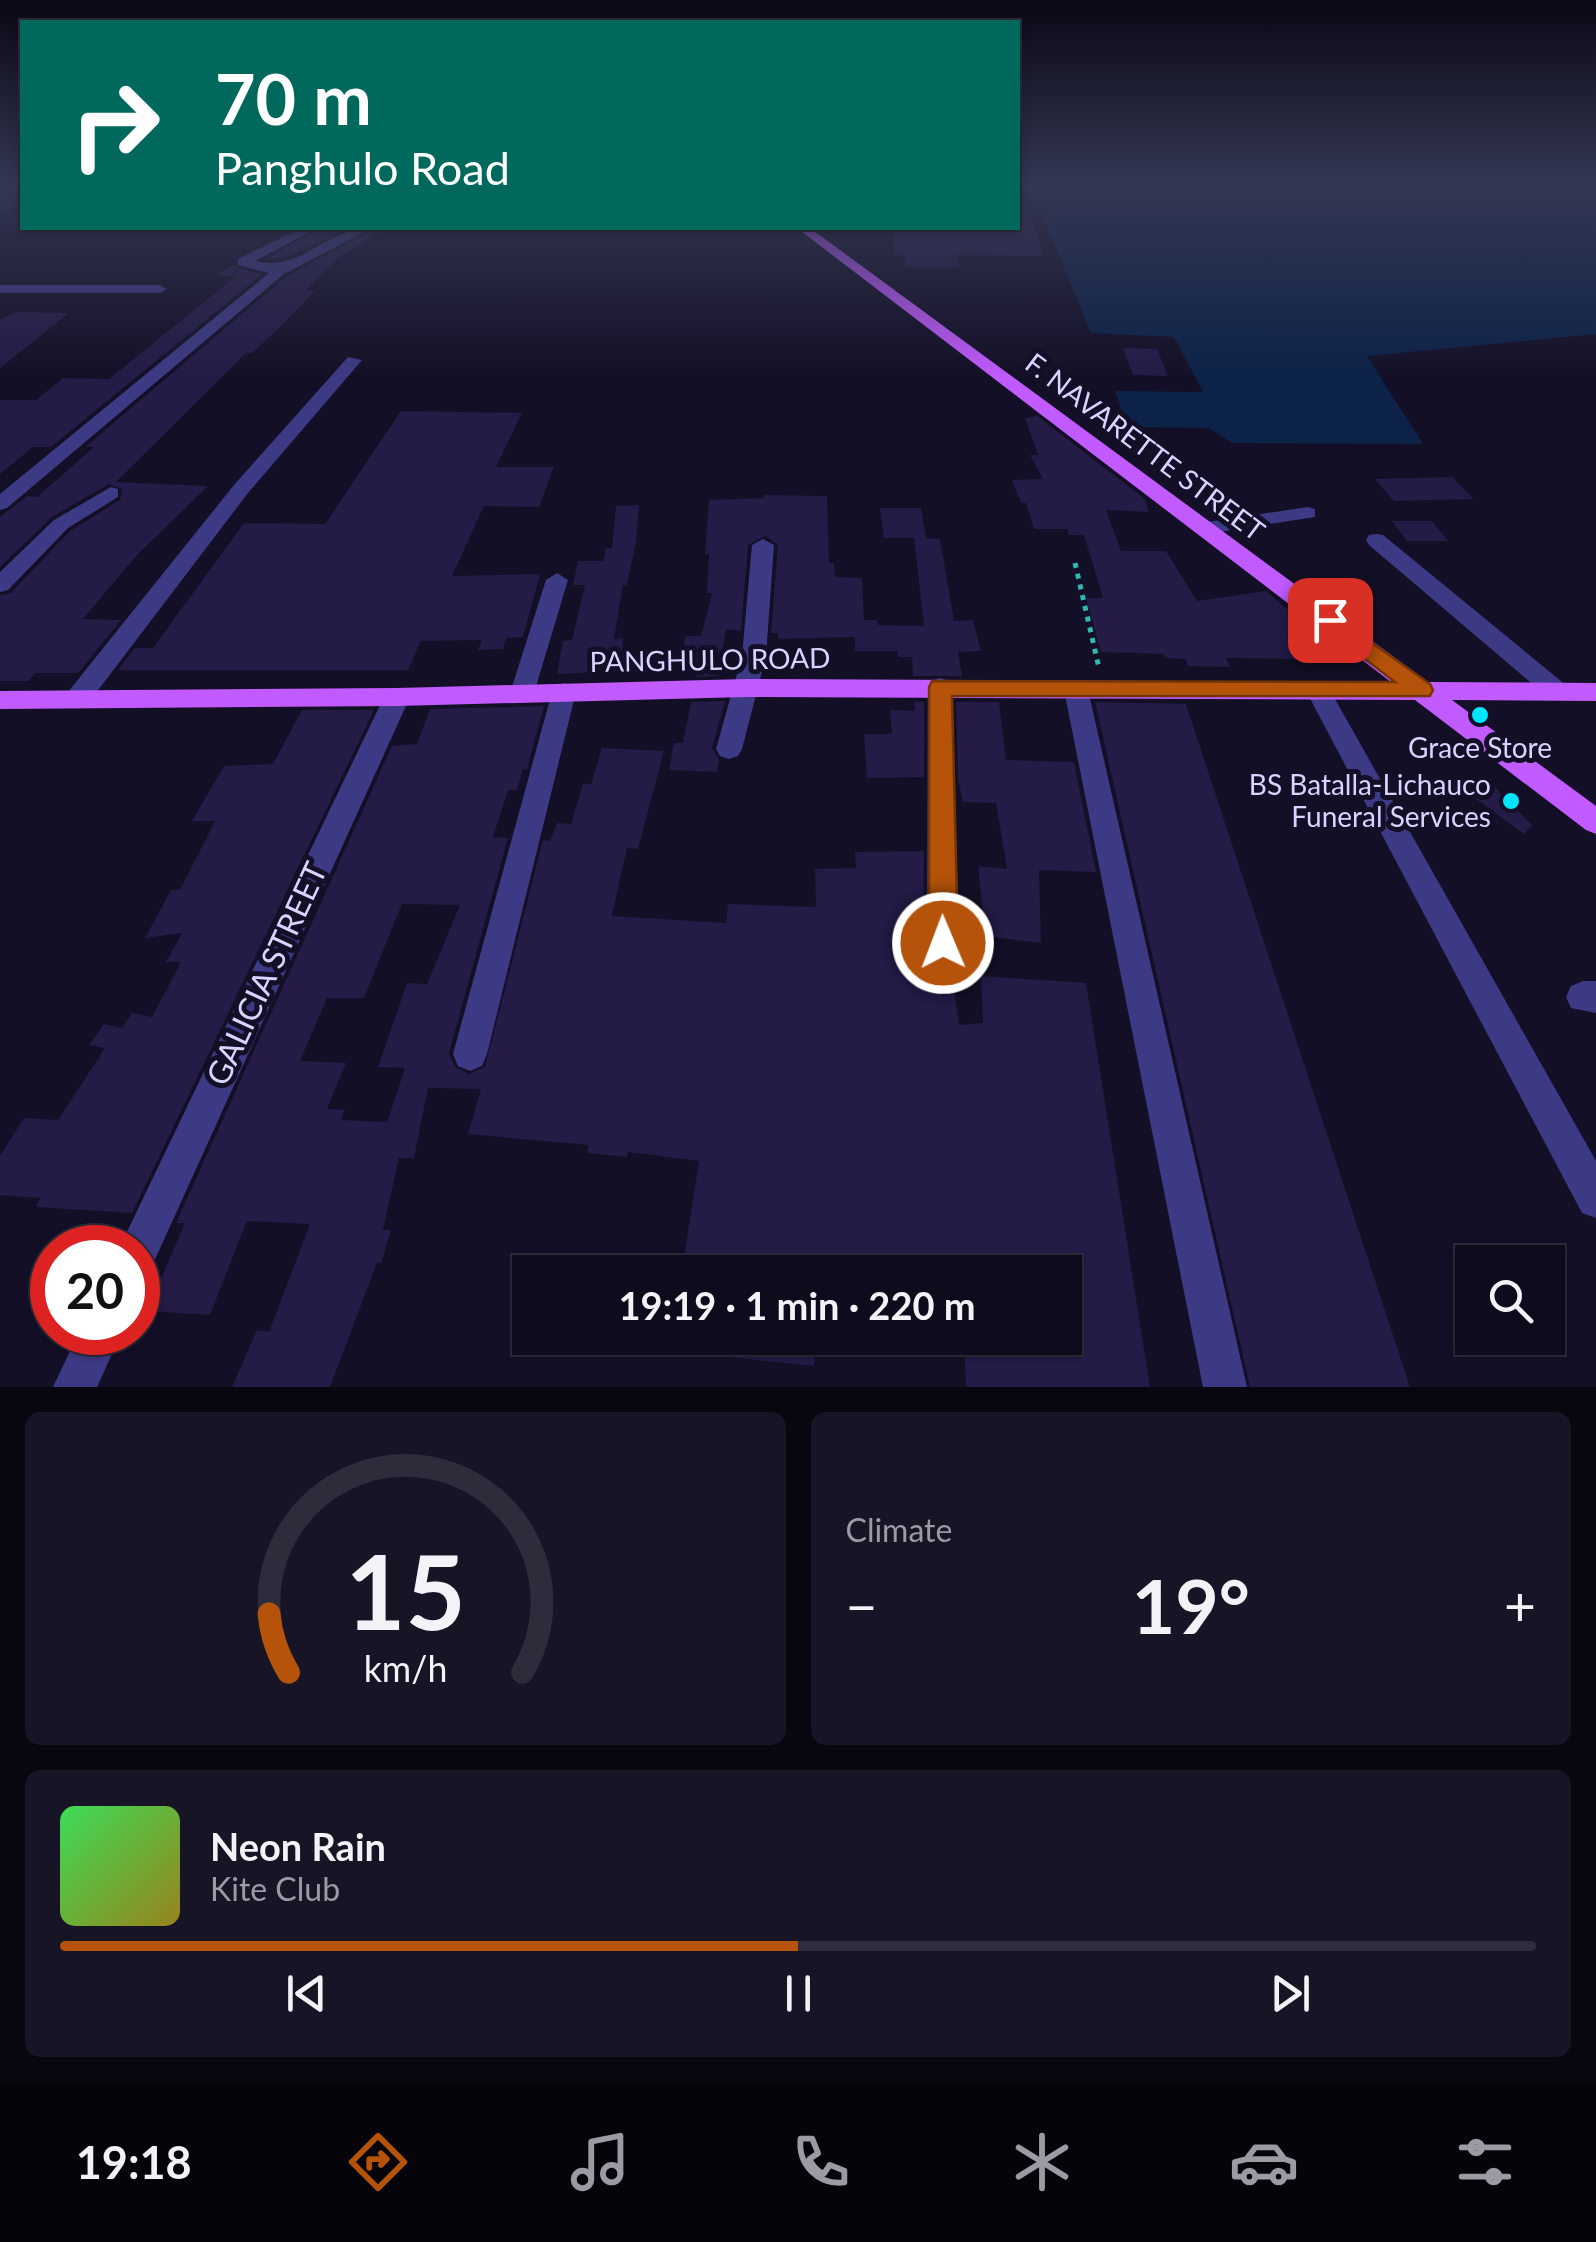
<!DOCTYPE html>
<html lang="en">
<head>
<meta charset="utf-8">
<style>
  :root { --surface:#0e0b1c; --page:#171425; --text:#f1f3f6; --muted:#9b9ba3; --line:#2e2b3b; --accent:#b45309 }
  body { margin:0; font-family:Lato,sans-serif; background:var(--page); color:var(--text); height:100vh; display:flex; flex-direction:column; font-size:38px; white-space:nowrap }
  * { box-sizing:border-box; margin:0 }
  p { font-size:32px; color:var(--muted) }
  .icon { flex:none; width:55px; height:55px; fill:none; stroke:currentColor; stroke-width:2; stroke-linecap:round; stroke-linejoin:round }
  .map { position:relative; height:1387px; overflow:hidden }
  .side { display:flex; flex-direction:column; gap:25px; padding:25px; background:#08060f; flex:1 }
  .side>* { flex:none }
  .hud { position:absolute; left:20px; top:20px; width:1000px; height:210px; border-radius:0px; box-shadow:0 2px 8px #0004,0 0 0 2px var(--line); background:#00695c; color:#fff; overflow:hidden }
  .fabs { position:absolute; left:1455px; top:1245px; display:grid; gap:20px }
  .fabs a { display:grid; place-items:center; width:110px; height:110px; border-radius:0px; background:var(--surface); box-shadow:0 2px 8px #0004,0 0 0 2px var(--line); font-size:50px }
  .speed { position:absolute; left:30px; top:1225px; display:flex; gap:20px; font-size:50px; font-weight:700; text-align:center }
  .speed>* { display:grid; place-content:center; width:130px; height:130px; border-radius:50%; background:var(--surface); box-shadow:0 2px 8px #0004,0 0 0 2px var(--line); line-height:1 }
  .speed .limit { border:15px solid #d22; background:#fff; color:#111 }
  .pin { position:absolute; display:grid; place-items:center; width:85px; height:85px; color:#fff; margin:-42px; border-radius:20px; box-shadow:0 5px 15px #0006 }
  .me { position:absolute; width:110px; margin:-55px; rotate:359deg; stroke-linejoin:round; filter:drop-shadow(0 0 8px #0008) }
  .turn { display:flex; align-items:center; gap:35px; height:210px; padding:0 30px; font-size:45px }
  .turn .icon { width:130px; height:130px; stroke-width:2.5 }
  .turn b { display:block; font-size:70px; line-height:85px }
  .big { font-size:75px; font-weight:700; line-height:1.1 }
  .side .card { flex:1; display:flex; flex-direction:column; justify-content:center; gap:15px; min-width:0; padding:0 35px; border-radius:15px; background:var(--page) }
  .side .dial { align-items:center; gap:0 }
  .dial svg { height:260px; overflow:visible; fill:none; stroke:var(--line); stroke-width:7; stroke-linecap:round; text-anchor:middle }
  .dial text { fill:var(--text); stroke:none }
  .song { display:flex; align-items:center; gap:30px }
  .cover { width:120px; height:120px; border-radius:15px; background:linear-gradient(135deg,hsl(130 70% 55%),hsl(50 70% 35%)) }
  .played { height:10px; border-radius:5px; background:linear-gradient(90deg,var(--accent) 50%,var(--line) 50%) }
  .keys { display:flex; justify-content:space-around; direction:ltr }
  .heat { display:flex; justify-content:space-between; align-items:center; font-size:55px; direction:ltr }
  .side .tiles { flex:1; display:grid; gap:25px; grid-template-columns:1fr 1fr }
  .card:last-child { grid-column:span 2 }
  .trip { position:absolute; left:512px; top:1255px; width:570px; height:100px; border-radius:0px; background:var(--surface); box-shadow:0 2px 8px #0004,0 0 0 2px var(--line); font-weight:700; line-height:100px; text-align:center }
  .menu { display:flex; height:160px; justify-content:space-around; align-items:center; background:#06040b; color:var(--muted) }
  .menu .icon { width:70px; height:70px }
  .menu .active { color:var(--accent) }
  .menu b { font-size:45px; color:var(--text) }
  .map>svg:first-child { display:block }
</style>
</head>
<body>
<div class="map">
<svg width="1596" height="1387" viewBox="0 0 1596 1387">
  <rect width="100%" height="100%" fill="#130f26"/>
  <path fill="#0c2248" d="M1030,184H1596V334L1367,356L1423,444L1232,443L1209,428L1128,427L1115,391L1203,392L1174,337L1091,333Z"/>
  <path fill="#241b47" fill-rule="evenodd" d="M0,184H22V202L0,214Z
    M1018,189H1021L1044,256L956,255L959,267H906L904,255H894L893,228L1018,229Z
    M320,228H349L287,257L267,259Z
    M375,228H390L340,256L305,291H315L280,327L252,353H246L116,482L208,486L136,556L83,619L121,620L78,673H35L29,681H0V595L11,593L70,531L120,500L122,489L109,484L52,517L0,567V517L27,496L37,497L94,447H85L286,277Z
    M234,265L261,275L51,447H33L0,474V400H36L63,378L109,379L235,277L216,274Z
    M17,312L69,313L0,368V319Z
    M1123,348L1157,349L1168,376L1133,375Z
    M401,411L522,413L496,467H554L539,507L484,506L452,576L540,574L523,637L506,638L503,649L478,650L482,640L421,641L408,670H118L135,648H153L244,523L325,524Z
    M1037,416L1145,499L1149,512L1106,510L1121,551H1166L1197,601L1266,591L1315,633L1287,637L1302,659L1226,658L1230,667L1188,666L1185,659L1165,658L1164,654L1101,652L1086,598H1103L1084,535H1069L1067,529H1034L1026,503H1021L1012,480L1043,479L1030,455H1038L1025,418Z
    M1452,477L1474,499L1394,501L1375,479Z
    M764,495L827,496L829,563H834L835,577L862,578L864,620H877L878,625L924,626L914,538L940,539L954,621L973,620L981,651L958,652L962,676H913L912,657H898V651H855V637L778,639V633H771L778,545L765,536L748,545L741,631L726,629L718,676L696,677L698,667L679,666L686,636H701L712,593H707L709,554H705L709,500L764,498Z
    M639,505L636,542L627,585H623L614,639L623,638L620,671L557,674L563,641L572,640L585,585H573L578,561H603L606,548H612L616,506Z
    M880,508H921L926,538H884Z
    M1392,521H1432L1448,541H1407Z
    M725,701L712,748L719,760L717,772L669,770L674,743H683L691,702Z
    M914,702H924V777L867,778L864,734H892L890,710L915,711Z
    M956,702H999L1006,760L1074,762L1096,872L1039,870L1041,943L985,936L978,866L1007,869L996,803L963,802L958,779Z
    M1095,702L1186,704L1410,1387H1250Z
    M544,706L527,769H523L517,790H508L493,837L508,838L449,1053L455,1067L469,1074L485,1067L543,840L550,841L557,823L571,824L583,784H591L602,748L664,751L638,849L627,848L612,916L726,923L728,904L816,907L815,869L856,868L855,852L924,851L923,943L935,958V973L952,974L959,1025L983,1023L981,976L1086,983L1150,1387H966L964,1338H1065V1272H682L699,1161L628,1152L627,1157L587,1153L589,1145L468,1134L481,1089L428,1088L414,1158H399L383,1230H391L381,1263H377L330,1387H232L257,1330L269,1332L310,1224L247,1221L210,1315L147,1311L185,1223H176L392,746L417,744L430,709ZM402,904L460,905L427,984L407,983L378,1067L405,1068L387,1122L341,1120L345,1110L327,1109L346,1063L300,1061L327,998H364Z
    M302,710H374L132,1213L36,1207L40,1198L0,1195V1156L24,1118L58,1120L105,1048L89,1045L104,1024L122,1028L132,1013L152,1017L181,962H166L182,933L145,938L171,890H180L215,821H192L224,766L273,764Z
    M1491,783L1532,825L1524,834L1472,796Z
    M682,1338H816L814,1366L681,1352Z"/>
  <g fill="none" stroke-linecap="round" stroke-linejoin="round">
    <path stroke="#2fb8b0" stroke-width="5" stroke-dasharray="5 6" stroke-linecap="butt" d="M1075,563L1099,668"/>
    <path fill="#3d3a85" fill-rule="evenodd" d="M302,228H317L255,261C304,273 328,225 372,228L284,274L7,508L0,510V494L269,273L238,265V259Z
      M0,285H160L167,289L160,293H0Z
      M348,357L362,360L248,493L86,706H68L64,699L68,692L234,485Z
      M111,487L118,489V497L68,528L8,590L0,592V572L54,520Z
      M1308,507L1315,509V517L1207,534L1197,528L1207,522Z
      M1376,534L1383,535L1567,686L1570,692L1567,698H1549L1369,545L1366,540L1369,535Z
      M763,539L774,545L766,656L742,749L738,756L729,759L720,756L716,749L742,656L752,545Z
      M557,573L568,580L534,693L531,699H513L510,693L546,580Z
      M940,678L949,681L952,687L959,943L954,953L943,958L932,953L927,943L928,687L931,681Z
      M1076,681L1085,684L1088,690L1247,1387H1203L1064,690L1067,684Z
      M1318,682L1327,685L1596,1161V1218L1582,1213L1306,691L1309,685Z
      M564,683L573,686L576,692L487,1054L482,1066L470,1071L458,1066L453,1054L552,692L555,686Z
      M397,688L406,690L410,697L152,1266L138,1272V1248H120L124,1238L384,697L388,690Z
      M1583,981H1596V1013L1571,1008L1566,997L1571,986Z
      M79,1332H122L97,1387H53Z"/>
    <path fill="#c25bff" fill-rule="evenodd" d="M797,228H810L1428,682L1596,683V701L1452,700L1596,806V834L1586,830L1415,700L746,697L397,706L0,709V691L397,688L746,679L1391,682Z"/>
  </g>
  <linearGradient id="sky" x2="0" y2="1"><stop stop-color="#0a0815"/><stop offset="0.49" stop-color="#333752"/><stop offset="1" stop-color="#333752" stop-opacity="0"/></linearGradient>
  <rect width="1596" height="379" fill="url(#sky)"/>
  <path fill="#b45309" stroke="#753606" stroke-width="2.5" d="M1330,613L1430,684L1433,690L1430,696H952L958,943L953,952L943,956L933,952L929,943V687L932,681L1395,682L1322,626L1319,620Z"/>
  <g fill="#00e5ff" stroke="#130f26" stroke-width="4">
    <circle cx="1480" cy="715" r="10"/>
    <circle cx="1511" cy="801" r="10"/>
  </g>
  <g text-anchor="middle" stroke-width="10" stroke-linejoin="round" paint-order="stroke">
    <g font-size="28" fill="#d9d4ff" stroke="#130f26">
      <text transform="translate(1145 447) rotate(37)" y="10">F. NAVARETTE STREET</text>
      <text transform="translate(710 660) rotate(-1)" y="10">PANGHULO ROAD</text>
    </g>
    <g font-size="28" fill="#d9d4ff" stroke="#130f26">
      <text x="1480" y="758">Grace Store</text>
      <text x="1491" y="795" text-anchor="end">BS Batalla-Lichauco<tspan x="1491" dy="32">Funeral Services</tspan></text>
    </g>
    <g font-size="32" fill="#d9d4ff" stroke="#130f26">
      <text transform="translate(267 974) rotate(-65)" y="11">GALICIA STREET</text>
    </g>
  </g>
</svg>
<div class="fabs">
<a><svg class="icon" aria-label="search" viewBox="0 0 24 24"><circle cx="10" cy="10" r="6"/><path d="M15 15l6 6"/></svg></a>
</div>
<div class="speed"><div class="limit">20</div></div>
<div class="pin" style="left:1330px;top:620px;background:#d93025"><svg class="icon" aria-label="arrive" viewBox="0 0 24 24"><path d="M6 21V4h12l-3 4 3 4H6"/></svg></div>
<svg class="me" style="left:943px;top:943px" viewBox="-20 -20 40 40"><circle r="17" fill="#b45309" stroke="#fff" stroke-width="3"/><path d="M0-11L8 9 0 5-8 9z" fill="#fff"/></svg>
<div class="trip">19:19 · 1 min · 220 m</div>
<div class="hud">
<div class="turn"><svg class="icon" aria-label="right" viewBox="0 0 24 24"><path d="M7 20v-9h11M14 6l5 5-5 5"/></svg><div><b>70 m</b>Panghulo Road</div></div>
</div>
</div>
<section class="side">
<div class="tiles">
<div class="card dial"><svg viewBox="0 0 100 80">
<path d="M14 69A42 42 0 1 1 86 69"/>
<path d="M14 69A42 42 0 0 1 8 51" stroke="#b45309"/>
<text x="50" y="56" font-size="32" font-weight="700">15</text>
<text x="50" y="72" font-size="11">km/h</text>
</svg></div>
<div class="card"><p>Climate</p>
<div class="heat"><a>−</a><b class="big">19°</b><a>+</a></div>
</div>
<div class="card">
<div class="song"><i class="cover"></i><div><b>Neon Rain</b><p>Kite Club</p></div></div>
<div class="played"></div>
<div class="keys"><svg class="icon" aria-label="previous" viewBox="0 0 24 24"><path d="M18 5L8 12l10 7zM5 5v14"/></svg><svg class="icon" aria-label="pause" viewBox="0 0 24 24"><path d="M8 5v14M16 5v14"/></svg><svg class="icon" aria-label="next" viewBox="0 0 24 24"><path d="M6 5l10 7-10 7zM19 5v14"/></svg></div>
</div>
</div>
</section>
<nav class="menu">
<b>19:18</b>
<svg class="icon active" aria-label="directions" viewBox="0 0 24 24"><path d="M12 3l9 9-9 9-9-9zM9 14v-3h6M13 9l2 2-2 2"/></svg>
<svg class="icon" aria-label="music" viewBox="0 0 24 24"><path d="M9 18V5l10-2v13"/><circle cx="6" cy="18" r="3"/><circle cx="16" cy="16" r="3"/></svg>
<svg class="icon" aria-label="phone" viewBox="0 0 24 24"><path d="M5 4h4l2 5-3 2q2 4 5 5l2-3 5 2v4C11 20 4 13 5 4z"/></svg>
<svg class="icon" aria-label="climate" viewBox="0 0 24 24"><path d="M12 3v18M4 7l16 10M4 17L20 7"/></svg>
<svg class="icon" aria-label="car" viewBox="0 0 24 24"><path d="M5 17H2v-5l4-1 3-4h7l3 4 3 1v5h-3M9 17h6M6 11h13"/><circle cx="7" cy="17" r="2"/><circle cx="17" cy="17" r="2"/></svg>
<svg class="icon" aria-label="filters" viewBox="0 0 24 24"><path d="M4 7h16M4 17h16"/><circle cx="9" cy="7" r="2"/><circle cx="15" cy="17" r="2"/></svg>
</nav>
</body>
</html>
